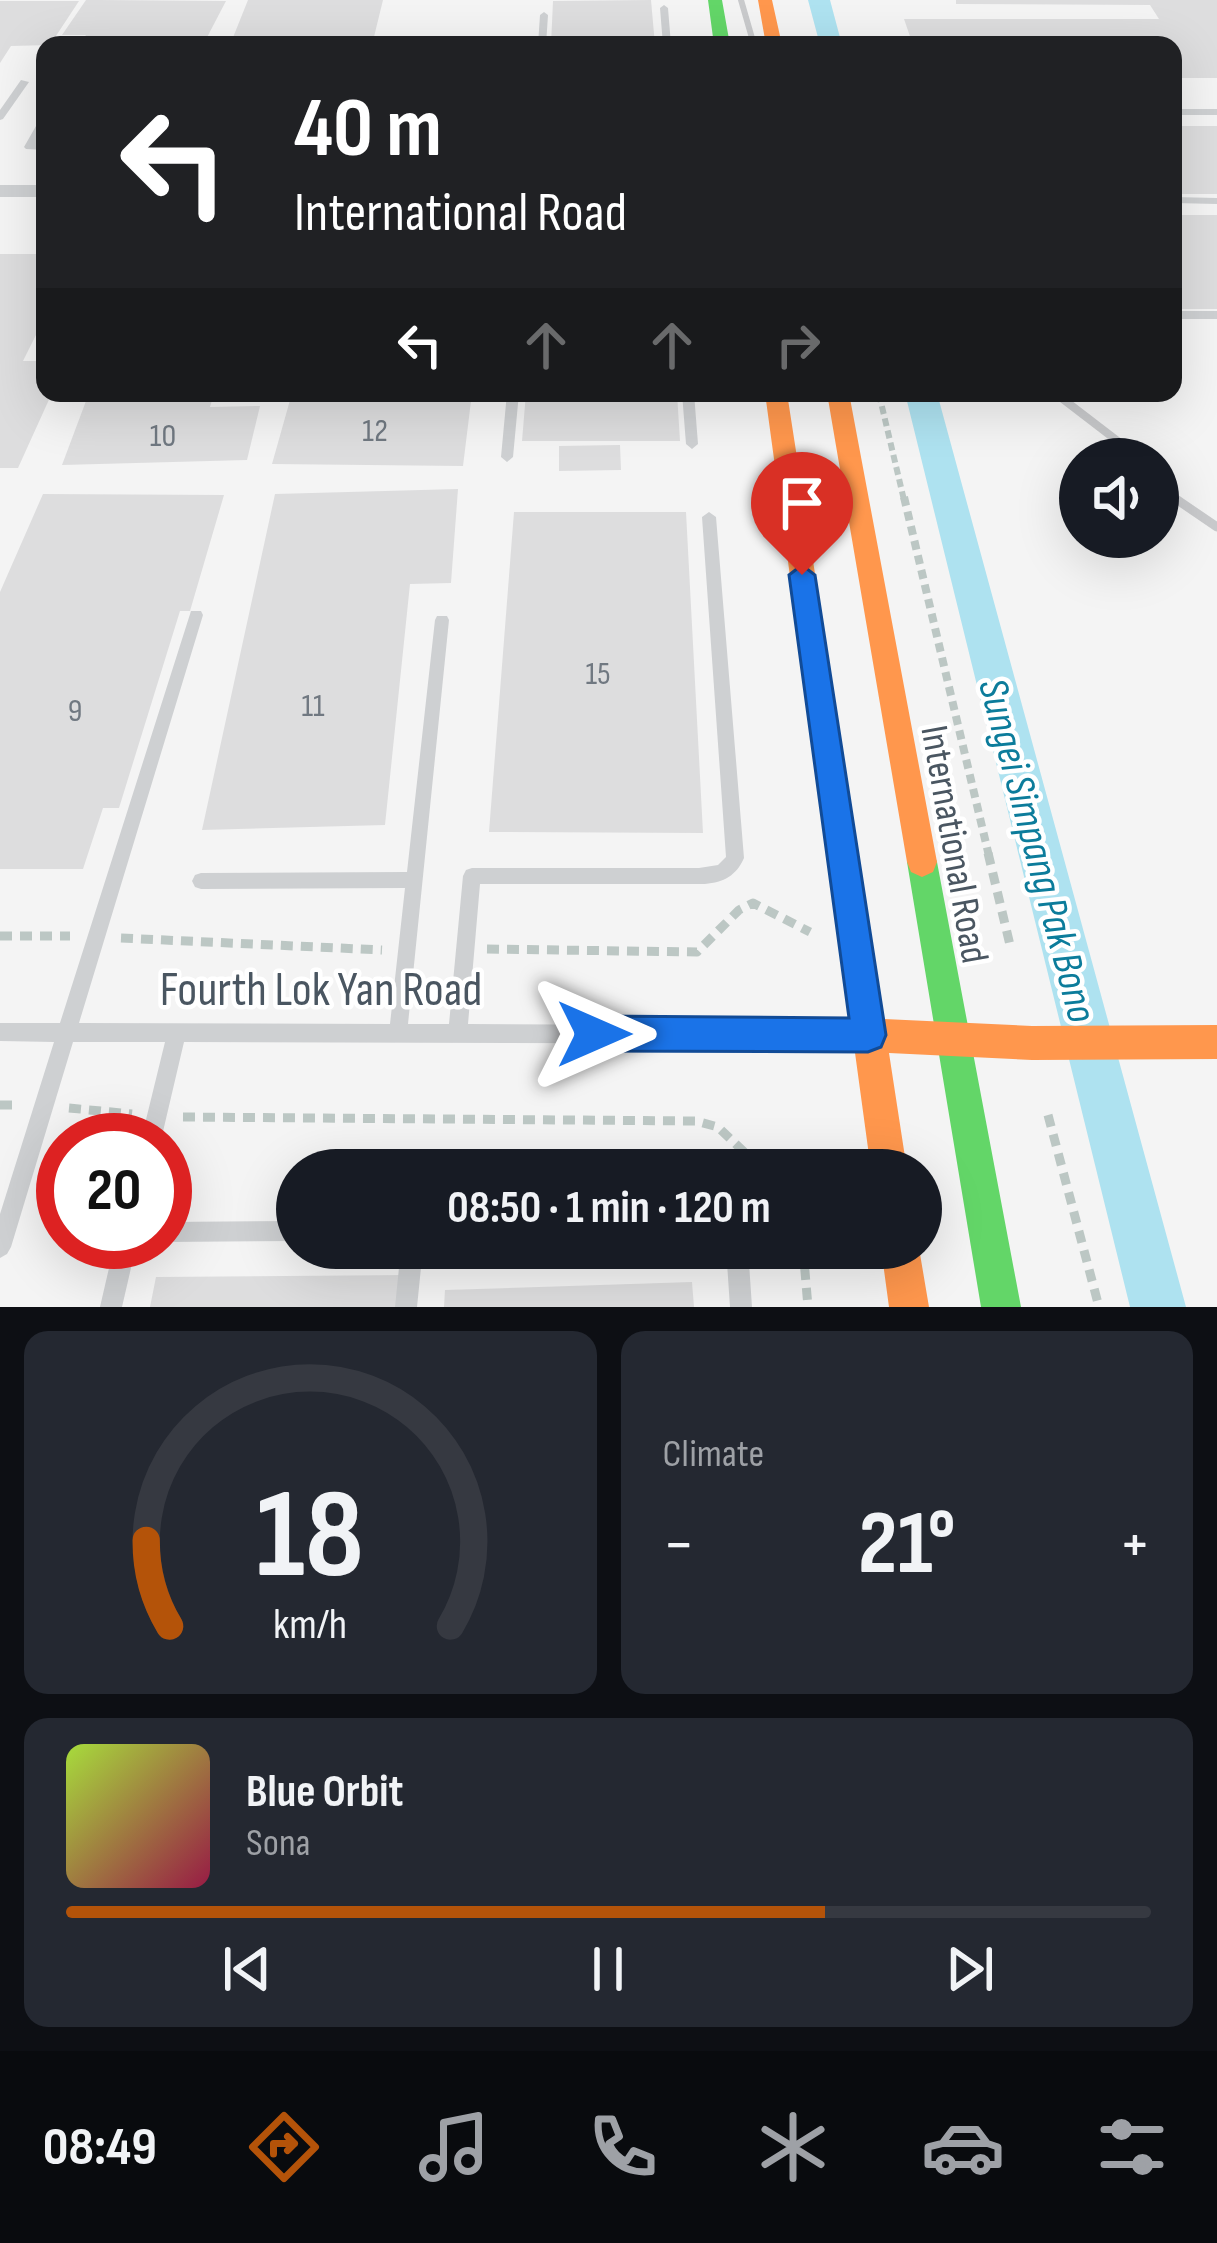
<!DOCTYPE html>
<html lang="en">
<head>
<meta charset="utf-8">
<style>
  :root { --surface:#171b24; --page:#242831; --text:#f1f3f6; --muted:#9ea1a6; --line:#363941; --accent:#b45309 }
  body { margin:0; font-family:"Sofia Sans Condensed",sans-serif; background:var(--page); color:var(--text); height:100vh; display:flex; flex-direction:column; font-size:45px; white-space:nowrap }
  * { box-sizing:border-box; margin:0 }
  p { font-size:39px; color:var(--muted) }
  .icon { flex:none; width:66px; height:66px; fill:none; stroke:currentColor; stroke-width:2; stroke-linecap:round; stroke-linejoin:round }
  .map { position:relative; height:1307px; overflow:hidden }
  .sheet { display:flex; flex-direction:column; gap:24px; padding:24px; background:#0d0f14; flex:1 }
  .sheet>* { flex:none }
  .hud { position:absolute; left:36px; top:36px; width:1146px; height:366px; border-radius:24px; box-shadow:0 12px 48px #0002; background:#202124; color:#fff; overflow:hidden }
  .buttons { position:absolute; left:1059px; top:438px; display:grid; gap:24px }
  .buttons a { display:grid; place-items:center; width:120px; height:120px; border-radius:50%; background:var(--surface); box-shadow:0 12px 48px #0002; font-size:60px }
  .speed { position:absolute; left:36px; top:1113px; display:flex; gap:24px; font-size:60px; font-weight:700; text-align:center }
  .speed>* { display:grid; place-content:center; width:156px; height:156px; border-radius:50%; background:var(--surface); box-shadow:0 12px 48px #0002; line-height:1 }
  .speed .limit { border:18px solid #d22; background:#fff; color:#111 }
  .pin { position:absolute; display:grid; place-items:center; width:102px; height:102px; color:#fff; margin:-123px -51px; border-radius:50% 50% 50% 0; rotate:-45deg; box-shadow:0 0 12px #0007 }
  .pin .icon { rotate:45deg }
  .me { position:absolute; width:132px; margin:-66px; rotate:90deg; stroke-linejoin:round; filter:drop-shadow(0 0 9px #0008) }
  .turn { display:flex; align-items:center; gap:42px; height:252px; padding:0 60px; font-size:54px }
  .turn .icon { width:156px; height:156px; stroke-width:2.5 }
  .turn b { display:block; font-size:84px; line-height:102px }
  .lanes { display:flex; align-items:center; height:114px; padding:0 60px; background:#0003; justify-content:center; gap:60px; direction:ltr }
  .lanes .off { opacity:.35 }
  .big { font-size:90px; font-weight:700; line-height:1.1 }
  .sheet .tile { flex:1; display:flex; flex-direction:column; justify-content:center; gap:18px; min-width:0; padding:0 42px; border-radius:24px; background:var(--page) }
  .sheet .dial { align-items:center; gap:0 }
  .dial svg { height:312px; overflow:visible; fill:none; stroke:var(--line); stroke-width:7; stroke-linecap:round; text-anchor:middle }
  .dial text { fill:var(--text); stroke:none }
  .song { display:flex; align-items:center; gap:36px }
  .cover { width:144px; height:144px; border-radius:18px; background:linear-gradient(135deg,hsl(80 70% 55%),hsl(340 70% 35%)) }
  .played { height:12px; border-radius:6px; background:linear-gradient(90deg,var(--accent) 70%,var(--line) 70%) }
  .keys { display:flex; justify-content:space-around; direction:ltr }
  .heat { display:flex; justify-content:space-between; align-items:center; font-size:66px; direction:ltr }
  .sheet .tiles { flex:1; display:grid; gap:24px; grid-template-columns:1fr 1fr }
  .tile:last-child { grid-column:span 2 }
  .trip { position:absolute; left:276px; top:1149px; width:666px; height:120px; border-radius:60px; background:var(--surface); box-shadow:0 12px 48px #0002; font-weight:700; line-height:120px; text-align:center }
  .menu { display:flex; height:192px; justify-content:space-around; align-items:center; background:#090b0e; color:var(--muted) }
  .menu .icon { width:84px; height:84px }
  .menu .current { color:var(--accent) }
  .menu b { font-size:54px; color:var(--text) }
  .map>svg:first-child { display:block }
</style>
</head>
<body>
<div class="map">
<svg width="1217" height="1307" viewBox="0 0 1217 1307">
  <rect width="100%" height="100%" fill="#f4f4f4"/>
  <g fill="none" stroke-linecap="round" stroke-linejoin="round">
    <path fill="#aee2f0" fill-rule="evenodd" d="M808,0H830L842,45H820Z
      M905,393H937L1186,1307H1130Z"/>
  </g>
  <path fill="#ddddde" d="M86,0H99L226,1L203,45H103L80,44L86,35H62Z
    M248,0H383L372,45H230Z
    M651,0L655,45H551L553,1Z
    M956,0H1217V78H1173V45H913L904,19H1159L1150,5L956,4Z
    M0,1H79L50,45L11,46L0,63Z
    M1173,126H1217V194H1173Z
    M1173,215H1217V309H1173Z
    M0,254H45V317L23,361H45V393H52L18,468H0Z
    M89,393H214L210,407L260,406L247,460L62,465Z
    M292,393H472L463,466L272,464Z
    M526,393H677L680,441H522Z
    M620,445L621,470L559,471V446Z
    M458,489L451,583L410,584L385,825L202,830L275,494Z
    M43,494L224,495L190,611H180L119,808H103L83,869H0V592Z
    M514,512H686L703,833L489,832Z
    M408,1275L405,1307H150L156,1277Z
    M692,1282L694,1307H444L445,1290Z"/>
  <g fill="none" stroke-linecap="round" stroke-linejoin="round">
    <path stroke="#bcc7c4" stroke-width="6" stroke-dasharray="8 4.5" stroke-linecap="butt" d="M879,394L904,500"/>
    <path stroke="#bcc7c4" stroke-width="8" stroke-dasharray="9 6" stroke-linecap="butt" d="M904,497L989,856"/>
    <path stroke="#bcc7c4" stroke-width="9" stroke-dasharray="12 8" stroke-linecap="butt" d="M988,853L1010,945
      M0,936H70
      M121,938L382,950
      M487,949L697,952L739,910L753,903L810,932
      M0,1105H19
      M69,1108L132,1114
      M1048,1115L1099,1307
      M183,1117L696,1121L718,1127L763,1170
      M803,1248L808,1307"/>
    <path fill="#ced0d2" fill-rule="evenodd" d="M664,5L668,8L671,45H663L660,8Z
      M544,12L548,15L546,45H538L540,15Z
      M21,80L29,82L3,119L0,120V110Z
      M1173,109H1217V115H1173Z
      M45,116V127L36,144H45V150L26,149L24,147L40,119Z
      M1173,197L1217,198V204L1173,203Z
      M1173,311H1217V319H1173Z
      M248,393H260L257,399H249Z
      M507,393H519L513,457L507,462L501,457Z
      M682,393H694L698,444L692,449L686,444Z
      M709,512L716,517L744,858C736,876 724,882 705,884H480L468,1024L860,1026L867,1028L869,1035L867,1042L860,1044L184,1042L161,1140H141L165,1042H73L11,1247L7,1254L0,1258V1214L54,1042L0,1041V1023H60L191,611H201L203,615L79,1023L390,1024L405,888L201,889L195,887L192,881L195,875L201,873L407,872L435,620L437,616H447L449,620L408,1024H449L463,876L466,870L472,868H699L718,865L726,857L702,517Z
      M297,1221V1241L165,1242H164L165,1222Z
      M115,1242H137L122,1307H100Z
      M401,1248H423L417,1307H395Z
      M726,1248H748L752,1307H730Z"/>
    <path fill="#ced0d2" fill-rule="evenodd" d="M0,185H45V197H0Z"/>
    <path fill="#63d668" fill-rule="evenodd" d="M708,0H722L730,45H714Z
      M922,847L933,852L937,862L1021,1307H981L907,862L911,852Z"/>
    <path fill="#ff974d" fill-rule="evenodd" d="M758,0H772L782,45H766Z
      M765,393H787L884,1019L1032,1026L1217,1025V1059L1032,1060L889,1053L907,1170H871Z
      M827,393H849L937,862L933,872L922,877L911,872L907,862Z
      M881,1248H919L929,1307H889Z"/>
    <path stroke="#c9cacc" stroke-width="6" d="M741,0L754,45"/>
    <path stroke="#c9cacc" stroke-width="8" d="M1055,393L1141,459
      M1158,487L1178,500"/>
    <path stroke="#c9cacc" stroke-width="9" d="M1173,497L1217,527"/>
  </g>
  <path fill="#1a73e8" stroke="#114b97" stroke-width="3" d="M802,565L815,575L886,1035L881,1047L868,1052L594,1051L582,1046L577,1034L582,1021L594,1016L849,1018L789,575Z"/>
  <g text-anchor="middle" stroke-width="9" stroke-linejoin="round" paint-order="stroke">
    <g font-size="33" fill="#707881">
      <text x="375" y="441">12</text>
      <text x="163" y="446">10</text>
      <text x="598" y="684">15</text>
      <text x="313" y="716">11</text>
      <text x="75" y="721">9</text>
    </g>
    <g font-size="39" fill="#4a5661" stroke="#fff">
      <text transform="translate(956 844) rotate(80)" y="14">International Road</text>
    </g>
    <g font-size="42" font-style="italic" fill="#0c7c9b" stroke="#fff">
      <text transform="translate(1039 850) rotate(75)" y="15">Sungei Simpang Pak Bono</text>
    </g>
    <g font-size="48" fill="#4a5661" stroke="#fff">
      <text x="321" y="1005">Fourth Lok Yan Road</text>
    </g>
  </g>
</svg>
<div class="buttons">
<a><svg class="icon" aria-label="sound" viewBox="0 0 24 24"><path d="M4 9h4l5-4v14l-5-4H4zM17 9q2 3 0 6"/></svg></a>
</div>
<div class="speed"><div class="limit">20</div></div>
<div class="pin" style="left:802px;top:575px;background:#d93025"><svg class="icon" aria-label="arrive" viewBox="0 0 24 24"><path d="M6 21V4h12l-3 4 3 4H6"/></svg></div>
<svg class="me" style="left:594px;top:1034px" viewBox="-20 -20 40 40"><path d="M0-17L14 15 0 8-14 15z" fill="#1a73e8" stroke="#fff" stroke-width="4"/></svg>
<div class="trip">08:50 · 1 min · 120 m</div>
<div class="hud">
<div class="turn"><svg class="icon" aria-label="left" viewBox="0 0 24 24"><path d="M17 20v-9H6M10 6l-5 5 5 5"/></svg><div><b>40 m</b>International Road</div></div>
<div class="lanes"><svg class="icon" aria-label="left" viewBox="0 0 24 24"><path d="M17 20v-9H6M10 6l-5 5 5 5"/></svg><svg class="icon off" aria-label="ahead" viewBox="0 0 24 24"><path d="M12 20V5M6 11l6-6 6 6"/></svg><svg class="icon off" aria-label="ahead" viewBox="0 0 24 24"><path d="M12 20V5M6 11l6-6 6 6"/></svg><svg class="icon off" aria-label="right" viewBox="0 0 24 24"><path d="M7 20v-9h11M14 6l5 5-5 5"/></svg></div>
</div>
</div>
<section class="sheet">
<div class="tiles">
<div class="tile dial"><svg viewBox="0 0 100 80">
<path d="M14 69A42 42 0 1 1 86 69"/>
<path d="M14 69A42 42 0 0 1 8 47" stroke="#b45309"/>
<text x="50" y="56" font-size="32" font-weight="700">18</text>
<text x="50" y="72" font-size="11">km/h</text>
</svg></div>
<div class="tile"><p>Climate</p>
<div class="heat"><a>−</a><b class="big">21°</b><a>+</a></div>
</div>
<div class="tile">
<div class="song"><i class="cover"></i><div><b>Blue Orbit</b><p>Sona</p></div></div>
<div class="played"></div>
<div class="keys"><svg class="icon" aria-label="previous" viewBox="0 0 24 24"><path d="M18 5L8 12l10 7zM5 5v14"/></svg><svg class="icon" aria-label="pause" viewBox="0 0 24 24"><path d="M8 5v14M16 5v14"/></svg><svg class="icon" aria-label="next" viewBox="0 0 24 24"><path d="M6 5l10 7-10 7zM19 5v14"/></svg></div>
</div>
</div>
</section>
<nav class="menu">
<b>08:49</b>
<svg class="icon current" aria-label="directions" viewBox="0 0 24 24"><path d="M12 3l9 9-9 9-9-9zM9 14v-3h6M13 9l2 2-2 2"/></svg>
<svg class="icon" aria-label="music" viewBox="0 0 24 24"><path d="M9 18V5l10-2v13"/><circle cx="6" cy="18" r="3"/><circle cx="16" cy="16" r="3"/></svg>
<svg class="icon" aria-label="phone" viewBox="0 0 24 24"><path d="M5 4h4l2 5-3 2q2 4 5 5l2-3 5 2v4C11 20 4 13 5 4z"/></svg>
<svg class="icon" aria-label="climate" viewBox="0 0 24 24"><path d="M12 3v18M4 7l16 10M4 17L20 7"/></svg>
<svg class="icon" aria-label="car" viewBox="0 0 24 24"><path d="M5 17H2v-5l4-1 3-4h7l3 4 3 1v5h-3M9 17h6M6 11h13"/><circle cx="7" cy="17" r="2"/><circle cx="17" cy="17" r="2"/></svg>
<svg class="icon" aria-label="filters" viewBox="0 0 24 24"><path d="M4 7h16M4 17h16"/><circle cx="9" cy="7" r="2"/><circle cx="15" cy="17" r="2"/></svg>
</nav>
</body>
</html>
